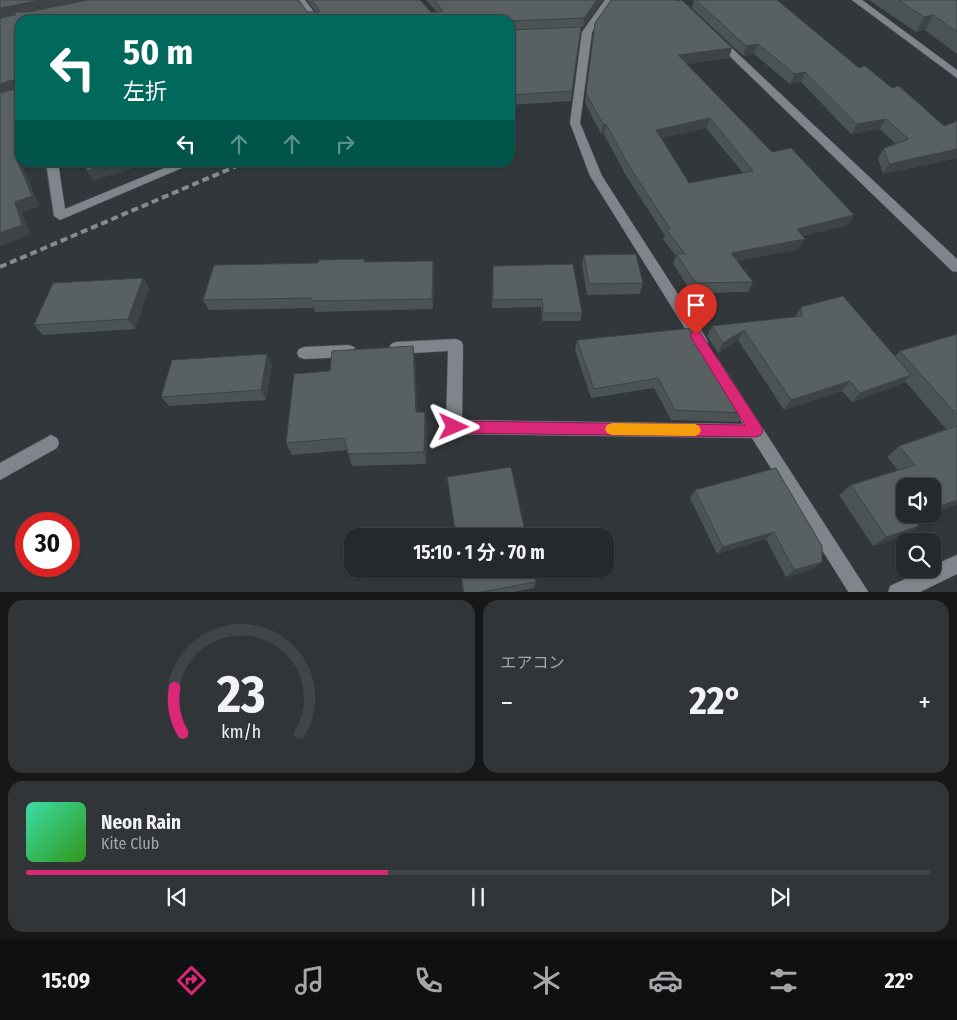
<!DOCTYPE html>
<html lang="ja">
<head>
<meta charset="utf-8">
<style>
  :root { --surface:#26292c; --page:#323538; --text:#f1f3f6; --muted:#a4a6a9; --line:#424548; --accent:#db2777 }
  body { margin:0; font-family:"Fira Sans Condensed","Noto Sans JP",sans-serif; background:var(--page); color:var(--text); height:100vh; display:flex; flex-direction:column; font-size:19px; white-space:nowrap }
  * { box-sizing:border-box; margin:0 }
  p { font-size:16px; color:var(--muted) }
  .icon { flex:none; width:28px; height:28px; fill:none; stroke:currentColor; stroke-width:2; stroke-linecap:round; stroke-linejoin:round }
  .map { position:relative; height:592px; overflow:hidden }
  .panel { display:flex; flex-direction:column; gap:8px; padding:8px; background:#151718; flex:1 }
  .panel>* { flex:none }
  .banner { position:absolute; left:15px; top:15px; width:500px; height:152px; border-radius:15px; box-shadow:0 1px 4px #0004,0 0 0 1px var(--line); background:#00695c; color:#fff; overflow:hidden }
  .controls { position:absolute; left:896px; top:478px; display:grid; gap:10px }
  .controls a { display:grid; place-items:center; width:45px; height:45px; border-radius:10px; background:var(--surface); box-shadow:0 1px 4px #0004,0 0 0 1px var(--line); font-size:25px }
  .speed { position:absolute; left:15px; top:512px; display:flex; gap:10px; font-size:25px; font-weight:700; text-align:center }
  .speed>* { display:grid; place-content:center; width:65px; height:65px; border-radius:50%; background:var(--surface); box-shadow:0 1px 4px #0004,0 0 0 1px var(--line); line-height:1 }
  .speed .limit { border:8px solid #d22; background:#fff; color:#111 }
  .pin { position:absolute; display:grid; place-items:center; width:42px; height:42px; color:#fff; margin:-51px -21px; border-radius:50% 50% 50% 0; rotate:-45deg; box-shadow:0 0 5px #0007 }
  .pin .icon { rotate:45deg }
  .me { position:absolute; width:55px; margin:-28px; rotate:91deg; stroke-linejoin:round; filter:drop-shadow(0 0 4px #0008) }
  .turn { display:flex; align-items:center; gap:18px; height:105px; padding:0 25px; font-size:22px }
  .turn .icon { width:65px; height:65px; stroke-width:2.5 }
  .turn b { display:block; font-size:35px; line-height:42px }
  .lanes { display:flex; align-items:center; height:48px; padding:0 25px; background:#0003; justify-content:center; gap:25px; direction:ltr }
  .lanes .off { opacity:.35 }
  .big { font-size:38px; font-weight:700; line-height:1.1 }
  .panel .card { flex:1; display:flex; flex-direction:column; justify-content:center; gap:8px; min-width:0; padding:0 18px; border-radius:15px; background:var(--page) }
  .panel .dial { align-items:center; gap:0 }
  .dial svg { height:130px; overflow:visible; fill:none; stroke:var(--line); stroke-width:7; stroke-linecap:round; text-anchor:middle }
  .dial text { fill:var(--text); stroke:none }
  .song { display:flex; align-items:center; gap:15px }
  .cover { width:60px; height:60px; border-radius:8px; background:linear-gradient(135deg,hsl(160 70% 55%),hsl(110 70% 35%)) }
  .played { height:5px; border-radius:2px; background:linear-gradient(90deg,var(--accent) 40%,var(--line) 40%) }
  .keys { display:flex; justify-content:space-around; direction:ltr }
  .heat { display:flex; justify-content:space-between; align-items:center; font-size:28px; direction:ltr }
  .panel .tiles { flex:1; display:grid; gap:8px; grid-template-columns:1fr 1fr }
  .card:last-child { grid-column:span 2 }
  .trip { position:absolute; left:344px; top:528px; width:270px; height:50px; border-radius:15px; background:var(--surface); box-shadow:0 1px 4px #0004,0 0 0 1px var(--line); font-weight:700; line-height:50px; text-align:center }
  .menu { display:flex; height:80px; justify-content:space-around; align-items:center; background:#0f1012; color:var(--muted) }
  .menu .icon { width:35px; height:35px }
  .menu .active { color:var(--accent) }
  .menu b { font-size:22px; color:var(--text) }
  .map>svg:first-child { display:block }
</style>
</head>
<body>
<div class="map">
<svg width="957" height="593" viewBox="0 0 957 593">
  <rect width="100%" height="100%" fill="#32373b"/>
  <g fill="none" stroke-linecap="round" stroke-linejoin="round">
    <g stroke="#515559" stroke-width="1">
      <path id="minor" d="M296,0H305L320,20H311Z
        M605,0H613L592,32L580,123L602,176L706,338L708,342L706,346L701,348L696,346L590,176L570,123L582,32Z
        M852,0H862L957,70V78Z
        M46,162H58L65,209L179,162H196L60,220L54,216Z
        M456,339L461,341L463,345L462,420L743,424L706,363L708,359L713,357L718,359L869,593H849L752,438L454,434L448,432L446,427L448,351L396,354L391,352L389,348L391,344L396,342Z
        M349,345L354,347L356,351L354,355L349,357L304,359L299,357L297,353L299,349L304,347Z
        M51,435L57,438L59,443L57,448L0,480V463Z
        M957,555V574L918,593H888L890,586L927,569H932V566Z"/>
    </g>
    <g stroke="#515559" stroke-width="1">
      <path id="tertiary" d="M718,37L721,38L957,259V272L952,271L715,42L713,40Z"/>
    </g>
    <use href="#minor" fill="#80858b" fill-rule="evenodd"/>
    <use href="#tertiary" fill="#80858b" fill-rule="evenodd"/>
    <path stroke="#878b8e" stroke-width="4" stroke-dasharray="7 4" stroke-linecap="butt" d="M0,267L246,162"/>
  </g>
  <path fill="#4c5354" fill-rule="evenodd" d="M0,0L316,12L307,0H420L431,12H437L426,0H603L583,27L574,28L581,27L571,101L510,105V20H20L22,165L39,206L22,212L30,235L0,246Z
    M694,0H777L859,68L892,88L944,126L957,121V158L883,174L878,158L884,148L896,144L880,129L851,134L801,82L790,84L754,54L743,56L692,8Z
    M869,0H957V54L925,30L916,32Z
    M595,23L729,58L686,64L772,152L854,215L848,225L802,236L799,249L737,261L753,282L748,292L692,293L673,264L676,256L663,239L665,236L625,174L604,134H601L585,103ZM706,128L743,173L689,183L661,138Z
    M584,255L643,283L640,294L587,295L582,265Z
    M433,261L434,272L433,309L315,312L314,308L209,310L203,300L365,262Z
    M493,266L582,313L580,321H542L541,307L492,308Z
    M143,278L149,288L135,329L43,335L34,325Z
    M801,307L895,356L900,351L957,334V504L932,513V486L905,514H931L915,520L905,535L873,546L839,495L851,485L898,470L887,457L899,446L946,429L905,381L901,384L852,402L842,391L784,410L738,340L718,353L707,336L712,326L795,317Z
    M577,340L744,413L738,422L671,420L654,388L591,398L575,350Z
    M413,346L415,359L417,412L427,424L426,464L352,466L347,450L292,455L286,443L330,371Z
    M272,364L266,400L169,406L161,397Z
    M776,468L822,562L813,569L786,577L766,539L717,554L690,498L695,490Z
    M460,569H533L536,582L534,588L509,593H463Z"/>
  <path fill="#3e4345" d="M42,0H94L0,19V8Z
    M597,0H603L583,27L584,18Z
    M459,15V20H444Z
    M933,15L925,30L916,32L924,17Z
    M758,44L754,54L743,56L746,46Z
    M732,48L729,58L676,65L678,55Z
    M805,72L801,82L790,84L795,74Z
    M13,80L20,90L0,95V84Z
    M710,118L706,128L653,140L656,130Z
    M886,119L880,129L851,134L857,124Z
    M603,124H606L604,134H601Z
    M957,149V158L883,174L889,164Z
    M20,153V162H29L22,165L39,206L22,212L30,235L0,246V233L15,202V155Z
    M113,162H141L142,165L93,181L87,171Z
    M854,215L848,225L791,239L797,229Z
    M805,239L799,249L727,263L731,253Z
    M433,261L434,272L433,309L432,299Z
    M143,278L149,288L135,329L128,319Z
    M744,330L738,340L718,353L723,343Z
    M413,346L415,359L418,424L416,412Z
    M267,354L272,364L266,400L261,390Z
    M911,375L901,384L852,402L860,393Z
    M850,381L842,391L784,410L791,400Z
    M425,412L427,424L426,464L424,452Z
    M957,500V504L932,513V509Z
    M921,514H931L899,527L913,517Z
    M919,526L905,535L873,546L886,537Z
    M774,532L766,539L717,554L723,547Z
    M822,562L813,569L786,577L794,570Z"/>
  <path fill="#586062" stroke="#3e4345" fill-rule="evenodd" d="M0,0H42L0,8Z
    M88,0H299L307,12H318L320,11L312,0H420L431,12H442L443,11L434,0H597L584,18L510,21V20H463L459,15L444,20H20V153L15,155L32,196L15,202L22,225L0,233V93L15,89L16,82L13,80L0,84V18L15,15L16,12H28Z
    M611,0H676L677,1L682,0L732,48L678,55L772,152L791,148L854,215L797,229L805,239L731,253L753,282L696,283L676,254H685L667,230L670,229L628,164L606,124H603L586,93L595,23ZM710,118L753,171L689,183L656,130Z
    M696,0H777L859,68L865,66L892,88L899,86L944,126L957,121V149L889,164L884,148L909,139L886,119L857,124L805,72L795,74L758,44L746,46Z
    M898,0H957V32L933,15L924,17Z
    M581,27L572,91L510,95V30Z
    M84,162H113L87,171Z
    M636,254L643,283L589,284L584,255Z
    M365,259L364,262L433,261L432,299L312,301V298L203,300L214,265L318,263L319,260Z
    M573,264L582,313H543L542,299L493,300V266Z
    M143,278L128,319L34,325L53,283Z
    M843,296L911,375L860,393L850,381L791,400L744,330L723,343L712,326L802,316L801,307Z
    M693,328L744,413L675,410L658,378L594,389L577,340Z
    M957,334V415L900,351Z
    M413,346L416,412H425L424,452L348,454L344,438L286,443L294,374L330,371L332,351Z
    M267,354L261,390L161,397L172,360Z
    M957,426V500L932,509V486H905V514H921L913,517L919,526L886,537L851,485L915,465L899,446Z
    M511,467L526,536H456L447,477Z
    M776,468L822,546V562L794,570L774,532L723,547L695,490Z
    M460,569H533L536,582L476,593H464Z"/>
  <path fill="#db2777" stroke="#8e194d" d="M696,330L700,332L761,426L763,431L761,435L756,437L454,433L450,431L448,427L450,423L454,421L745,425L692,339L690,335L692,332Z"/>
  <path fill="#f59e0b" d="M612,423L695,424L699,426L701,430L699,434L695,436L612,435L607,433L605,429L607,425Z"/>
</svg>
<div class="controls">
<a><svg class="icon" aria-label="sound" viewBox="0 0 24 24"><path d="M4 9h4l5-4v14l-5-4H4zM17 9q2 3 0 6"/></svg></a>
<a><svg class="icon" aria-label="search" viewBox="0 0 24 24"><circle cx="10" cy="10" r="6"/><path d="M15 15l6 6"/></svg></a>
</div>
<div class="speed"><div class="limit">30</div></div>
<div class="pin" style="left:696px;top:335px;background:#d93025"><svg class="icon" aria-label="arrive" viewBox="0 0 24 24"><path d="M6 21V4h12l-3 4 3 4H6"/></svg></div>
<svg class="me" style="left:454px;top:427px" viewBox="-20 -20 40 40"><path d="M0-17L14 15 0 8-14 15z" fill="#db2777" stroke="#fff" stroke-width="4"/></svg>
<div class="trip">15:10 · 1 分 · 70 m</div>
<div class="banner">
<div class="turn"><svg class="icon" aria-label="left" viewBox="0 0 24 24"><path d="M17 20v-9H6M10 6l-5 5 5 5"/></svg><div><b>50 m</b>左折</div></div>
<div class="lanes"><svg class="icon" aria-label="left" viewBox="0 0 24 24"><path d="M17 20v-9H6M10 6l-5 5 5 5"/></svg><svg class="icon off" aria-label="ahead" viewBox="0 0 24 24"><path d="M12 20V5M6 11l6-6 6 6"/></svg><svg class="icon off" aria-label="ahead" viewBox="0 0 24 24"><path d="M12 20V5M6 11l6-6 6 6"/></svg><svg class="icon off" aria-label="right" viewBox="0 0 24 24"><path d="M7 20v-9h11M14 6l5 5-5 5"/></svg></div>
</div>
</div>
<section class="panel">
<div class="tiles">
<div class="card dial"><svg viewBox="0 0 100 80">
<path d="M14 69A42 42 0 1 1 86 69"/>
<path d="M14 69A42 42 0 0 1 9 41" stroke="#db2777"/>
<text x="50" y="56" font-size="32" font-weight="700">23</text>
<text x="50" y="72" font-size="11">km/h</text>
</svg></div>
<div class="card"><p>エアコン</p>
<div class="heat"><a>−</a><b class="big">22°</b><a>+</a></div>
</div>
<div class="card">
<div class="song"><i class="cover"></i><div><b>Neon Rain</b><p>Kite Club</p></div></div>
<div class="played"></div>
<div class="keys"><svg class="icon" aria-label="previous" viewBox="0 0 24 24"><path d="M18 5L8 12l10 7zM5 5v14"/></svg><svg class="icon" aria-label="pause" viewBox="0 0 24 24"><path d="M8 5v14M16 5v14"/></svg><svg class="icon" aria-label="next" viewBox="0 0 24 24"><path d="M6 5l10 7-10 7zM19 5v14"/></svg></div>
</div>
</div>
</section>
<nav class="menu">
<b>15:09</b>
<svg class="icon active" aria-label="directions" viewBox="0 0 24 24"><path d="M12 3l9 9-9 9-9-9zM9 14v-3h6M13 9l2 2-2 2"/></svg>
<svg class="icon" aria-label="music" viewBox="0 0 24 24"><path d="M9 18V5l10-2v13"/><circle cx="6" cy="18" r="3"/><circle cx="16" cy="16" r="3"/></svg>
<svg class="icon" aria-label="phone" viewBox="0 0 24 24"><path d="M5 4h4l2 5-3 2q2 4 5 5l2-3 5 2v4C11 20 4 13 5 4z"/></svg>
<svg class="icon" aria-label="climate" viewBox="0 0 24 24"><path d="M12 3v18M4 7l16 10M4 17L20 7"/></svg>
<svg class="icon" aria-label="car" viewBox="0 0 24 24"><path d="M5 17H2v-5l4-1 3-4h7l3 4 3 1v5h-3M9 17h6M6 11h13"/><circle cx="7" cy="17" r="2"/><circle cx="17" cy="17" r="2"/></svg>
<svg class="icon" aria-label="filters" viewBox="0 0 24 24"><path d="M4 7h16M4 17h16"/><circle cx="9" cy="7" r="2"/><circle cx="15" cy="17" r="2"/></svg>
<b>22°</b>
</nav>
</body>
</html>
